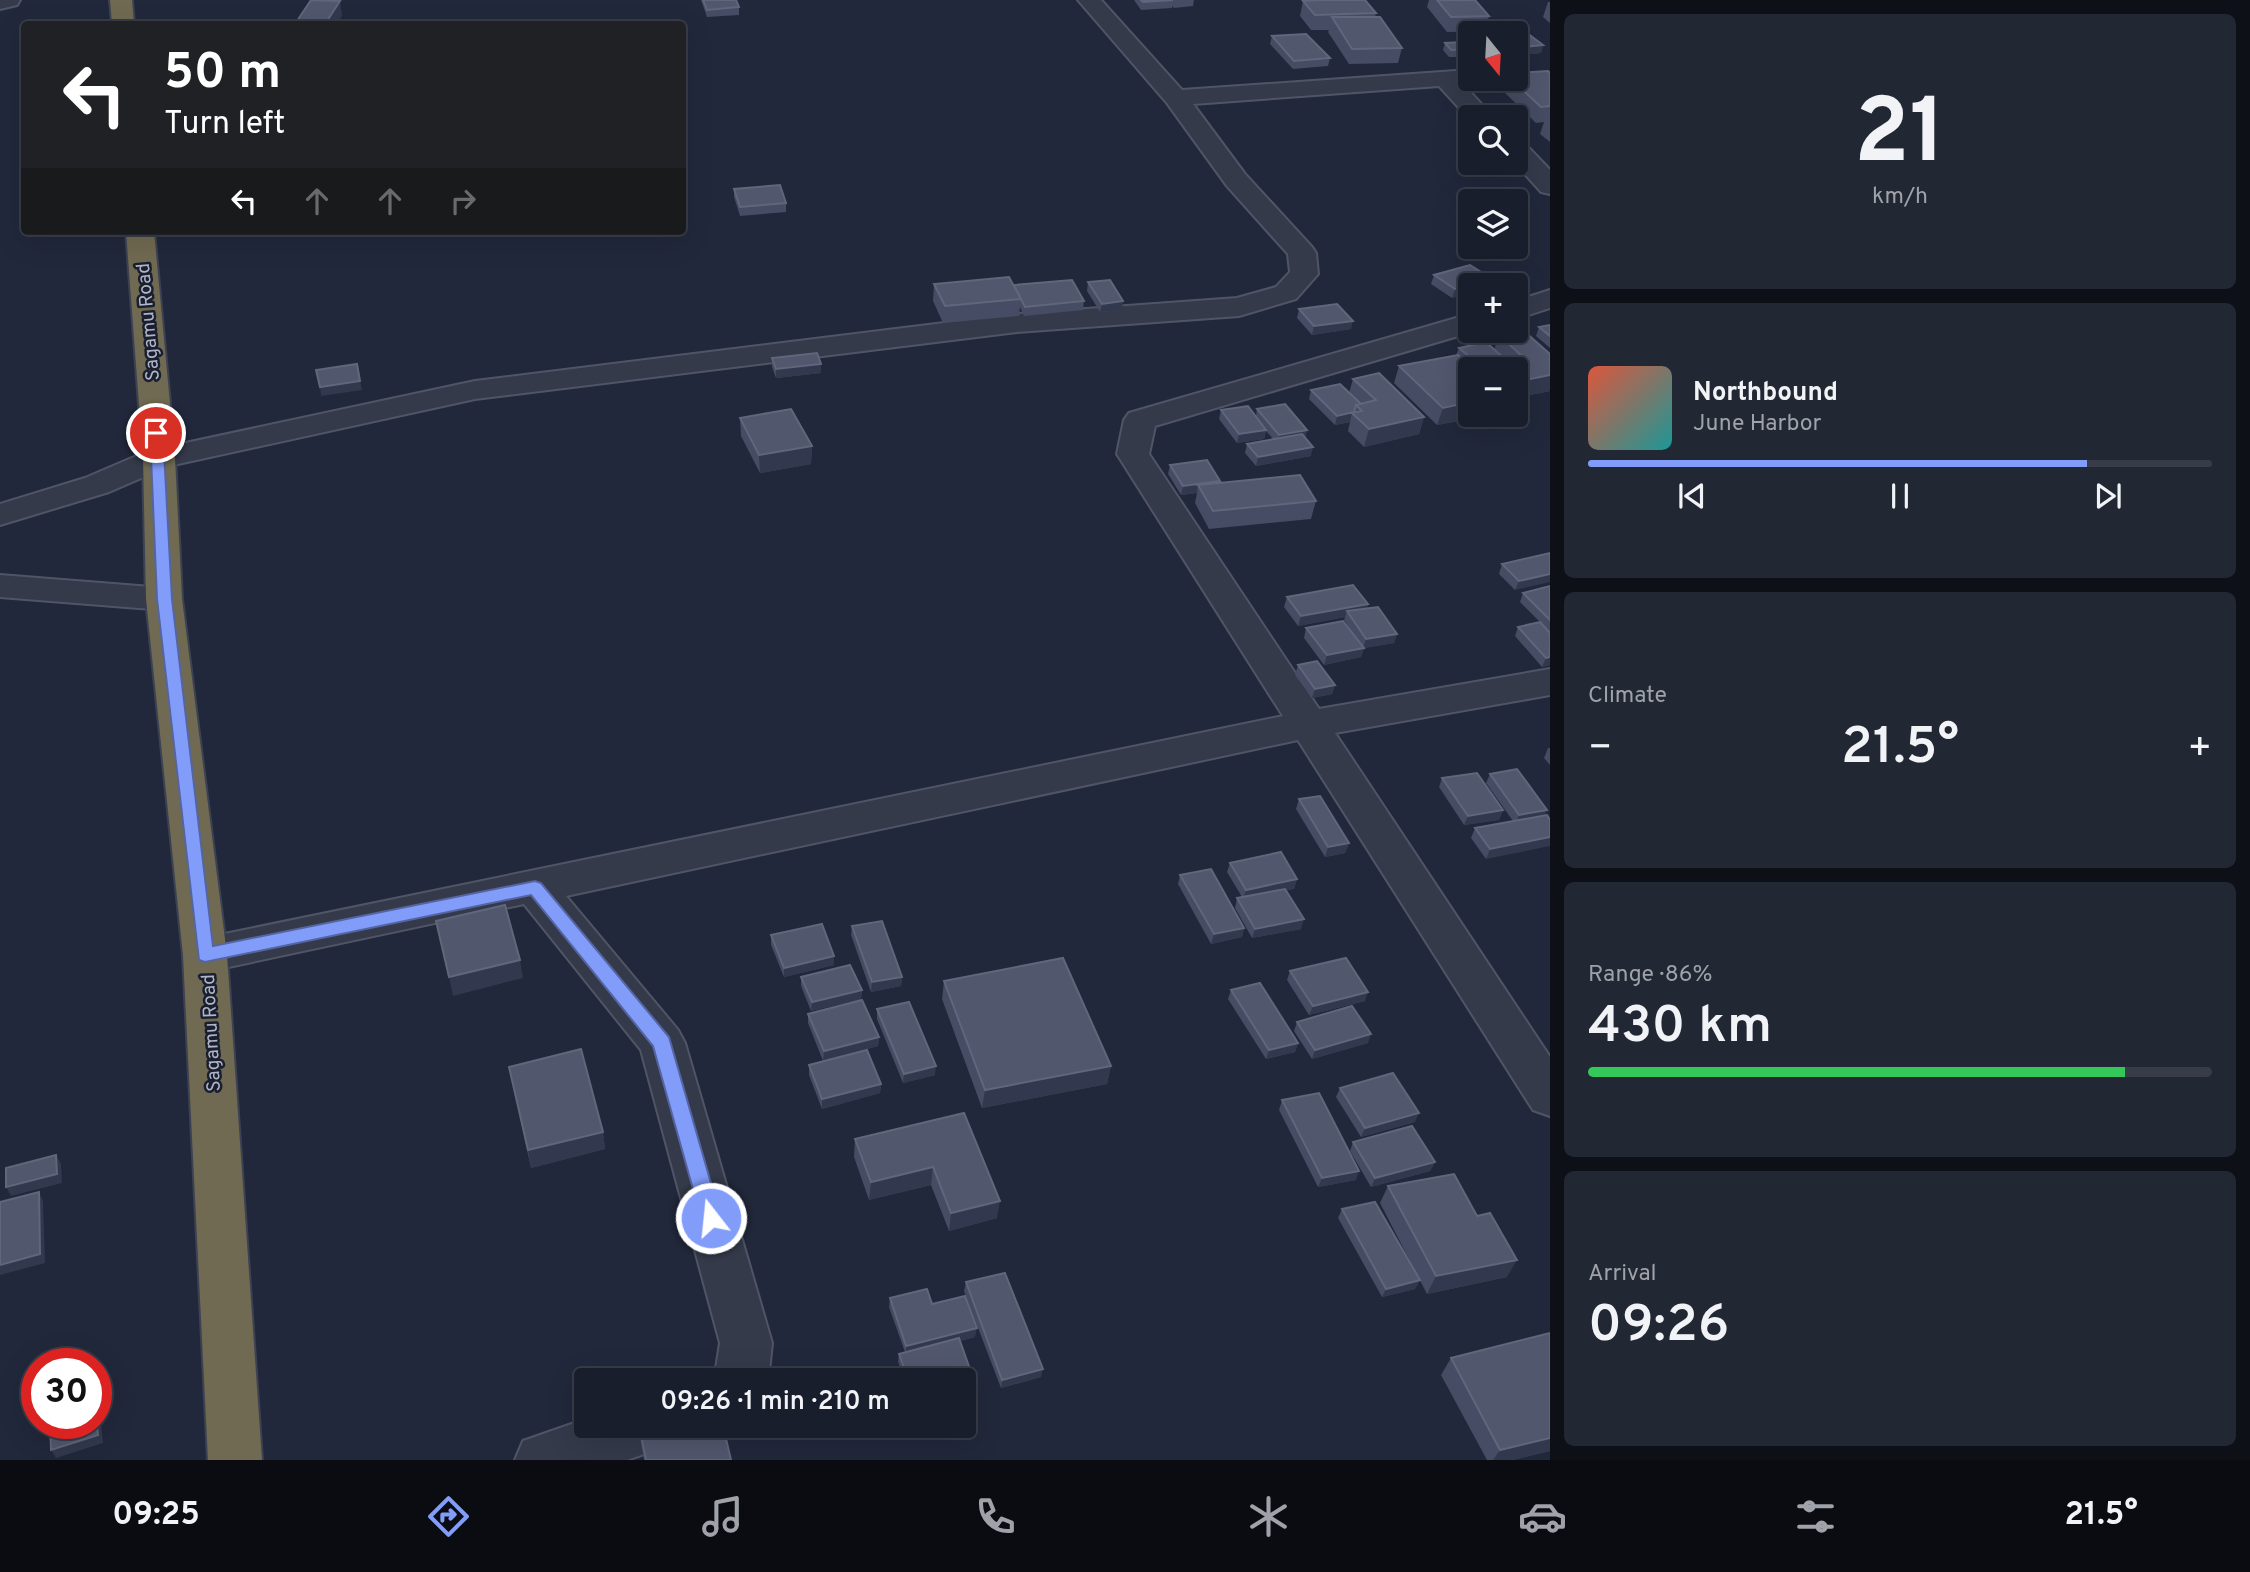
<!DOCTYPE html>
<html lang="en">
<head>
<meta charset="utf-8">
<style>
  :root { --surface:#191e2c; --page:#222734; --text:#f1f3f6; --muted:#9fa2a9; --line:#373c48; --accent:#829cfa }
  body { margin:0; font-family:Overpass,sans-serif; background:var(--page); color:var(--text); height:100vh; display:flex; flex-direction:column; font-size:26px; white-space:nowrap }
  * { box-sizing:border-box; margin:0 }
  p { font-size:23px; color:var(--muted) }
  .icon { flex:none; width:38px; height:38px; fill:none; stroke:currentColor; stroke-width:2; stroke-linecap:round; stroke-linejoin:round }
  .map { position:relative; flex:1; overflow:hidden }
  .sheet { display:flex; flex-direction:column; gap:14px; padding:14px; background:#0e1018; width:700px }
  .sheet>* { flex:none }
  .top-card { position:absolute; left:21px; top:21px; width:665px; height:214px; border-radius:7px; box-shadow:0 7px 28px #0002,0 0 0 2px var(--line); background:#202124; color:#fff; overflow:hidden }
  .needle { width:46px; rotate:162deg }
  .buttons { position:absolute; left:1458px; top:21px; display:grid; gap:14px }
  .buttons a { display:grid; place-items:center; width:70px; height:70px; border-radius:7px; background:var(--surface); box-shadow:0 7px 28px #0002,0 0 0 2px var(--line); font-size:35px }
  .speed { position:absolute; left:21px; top:1348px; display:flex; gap:14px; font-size:35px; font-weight:700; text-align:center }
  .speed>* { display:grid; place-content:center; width:91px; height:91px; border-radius:50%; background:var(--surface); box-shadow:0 7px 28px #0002,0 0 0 2px var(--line); line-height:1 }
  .speed .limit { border:10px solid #d22; background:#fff; color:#111 }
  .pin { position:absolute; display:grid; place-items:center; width:60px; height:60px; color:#fff; margin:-30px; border:4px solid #fff; border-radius:50%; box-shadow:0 2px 7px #0007 }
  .me { position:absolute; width:77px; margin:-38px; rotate:344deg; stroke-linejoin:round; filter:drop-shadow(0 0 5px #0008) }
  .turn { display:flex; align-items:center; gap:24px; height:147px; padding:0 28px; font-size:32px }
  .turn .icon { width:91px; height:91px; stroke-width:2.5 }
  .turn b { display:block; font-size:49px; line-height:60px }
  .lanes { display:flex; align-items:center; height:66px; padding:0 28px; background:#0003; justify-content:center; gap:35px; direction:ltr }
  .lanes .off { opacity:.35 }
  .big { font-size:52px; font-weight:600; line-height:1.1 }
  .sheet .card { flex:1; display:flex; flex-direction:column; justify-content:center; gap:10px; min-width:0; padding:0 24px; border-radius:10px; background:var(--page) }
  .sheet .dial { align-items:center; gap:0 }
  .dial b { font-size:91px; line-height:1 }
  .song { display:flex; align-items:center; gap:21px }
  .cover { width:84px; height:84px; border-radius:10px; background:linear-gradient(135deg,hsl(10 70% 55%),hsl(180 70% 35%)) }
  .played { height:7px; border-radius:4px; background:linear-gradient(90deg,var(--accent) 80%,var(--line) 80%) }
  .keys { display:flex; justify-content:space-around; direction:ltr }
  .heat { display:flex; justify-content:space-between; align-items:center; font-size:38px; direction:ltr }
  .charge { height:10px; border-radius:5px; background:linear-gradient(90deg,#34c759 86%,var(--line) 0) }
  .trip { position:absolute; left:574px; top:1368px; width:402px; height:70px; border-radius:7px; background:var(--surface); box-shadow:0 7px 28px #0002,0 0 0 2px var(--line); font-weight:600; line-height:70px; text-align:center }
  .menu { display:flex; height:112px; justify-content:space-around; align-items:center; background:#0a0c12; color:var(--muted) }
  .menu .icon { width:49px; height:49px }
  .menu .on { color:var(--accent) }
  .menu b { font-size:32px; color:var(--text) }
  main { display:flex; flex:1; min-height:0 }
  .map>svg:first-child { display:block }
</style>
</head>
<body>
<main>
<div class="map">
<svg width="1550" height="1460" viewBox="0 0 1550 1460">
  <rect width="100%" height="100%" fill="#21283b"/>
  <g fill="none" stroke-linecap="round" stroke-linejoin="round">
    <g stroke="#505566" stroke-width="4">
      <path id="street" d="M0,0H20L17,5L0,9Z
        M1078,0H1101L1182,90L1470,70V79H1481L1464,85L1493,117H1470V120L1439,86L1193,104L1245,174L1312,247L1316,253L1318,274L1296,299L1239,316L1017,332L475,399L169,466L109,492L0,525V504L85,478L148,451L475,381L1017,314L1237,298L1276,287L1290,272L1288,254L1227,186L1167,103Z
        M1516,141L1525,144L1550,170V194L1541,192L1515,163Z
        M1550,290V308L1516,319V301Z
        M1470,314V331H1475L1155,426L1149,454L1319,709L1550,669V695L1335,733L1550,1057V1116L1533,1110L1298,740L566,896L678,1030L685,1043L772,1343L768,1381H714L720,1343L641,1050L524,904L205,972L190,967L183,955L190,943L205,938L1283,716L1117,454L1124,420L1129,413Z
        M0,575L164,588L177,591L182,599L177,607L164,610L0,597Z
        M586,1419V1426H678L670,1445L627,1460H515L523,1441Z"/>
    </g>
    <g stroke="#3d4252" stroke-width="4">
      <path id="highway" d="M110,0H132L134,24H112Z
        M126,231H154L175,458L182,599L227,955L262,1460H208L183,955L146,599L143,458Z"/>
    </g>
    <use href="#street" fill="#353a4b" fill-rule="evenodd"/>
    <use href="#highway" fill="#716a52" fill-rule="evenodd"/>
  </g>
  <path fill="#454c63" d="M701,0H736L739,7V15L707,17Z
    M1134,0H1194L1193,6L1174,8L1172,6V8L1141,10Z
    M1429,0H1475L1489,16L1485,31L1447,32L1427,7Z
    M1303,1L1376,13L1375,17L1402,48L1398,63L1349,64L1328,32L1329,30H1311L1300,16Z
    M1548,2H1550V23L1543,17Z
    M1515,24L1543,45L1541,53L1521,55L1516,50V33H1495L1497,27Z
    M1272,36L1330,58L1328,66L1293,69L1270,44Z
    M1445,43L1468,49L1466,57H1449L1443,50Z
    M1550,73V142L1540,134L1544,122L1536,123L1501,89L1504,79H1516Z
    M734,189L786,203V212L740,216L734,197Z
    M1434,275L1492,279L1490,285H1470V293L1452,298L1431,284Z
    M1088,282L1122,310L1100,312L1087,291Z
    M934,284L1014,286L1084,301L1083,310L1024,316L1020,307L1019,316L943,323L933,301Z
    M1299,309L1351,329L1312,335L1297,318Z
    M1550,325V348L1536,336L1539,327Z
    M1499,335L1550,354V391L1516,398V369H1470V415H1491L1437,425L1394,383L1399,366L1456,355L1459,348L1494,350Z
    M772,358L821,364V373L776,378L772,367Z
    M1353,379L1424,417L1419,434L1364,447L1348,431L1350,422L1335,425L1309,399L1311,390L1349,393Z
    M1257,409L1307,430L1305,438L1311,456L1256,466L1245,453L1247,444L1273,439L1266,431L1264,439L1237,443L1219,419L1221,410L1256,416Z
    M740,418L812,446L811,464L760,473L741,436Z
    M1170,465L1220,483L1316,501L1311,519L1209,529L1195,503L1197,493L1181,495L1168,474Z
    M1550,553L1515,590L1499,574L1502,564Z
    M1550,586V665L1542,667L1515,636L1518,627L1540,622L1520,602L1523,593Z
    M1287,597L1368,604L1367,608L1397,634L1394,643L1364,648L1361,657L1324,665L1304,638L1306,628L1357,639L1344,620L1345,617L1298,626L1284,607Z
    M1298,665L1335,685L1332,694L1312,698L1295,675Z
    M1548,748H1550V765L1544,758Z
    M1490,774L1547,810L1486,859L1471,838L1475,828L1513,821L1486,783Z
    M1442,778L1503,810L1499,820L1464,825L1439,787Z
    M1299,799L1349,843L1345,853L1325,857L1296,809Z
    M1230,863L1297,879L1294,889L1286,890L1301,929L1252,938L1235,908L1237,898L1242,897L1227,872Z
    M1180,875L1244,928L1242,937L1211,944L1178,884Z
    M852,926L902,977L901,986L871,992L851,935Z
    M771,935L834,956V965L784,977L771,945Z
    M1290,971L1365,1001L1309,1015L1287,980Z
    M801,977L862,990L861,999L811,1011L801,986Z
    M944,981L1111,1066L1107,1084L982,1108L942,999Z
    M1231,990L1298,1043L1295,1052L1266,1059L1228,999Z
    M877,1009L935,1075L903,1083L877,1019Z
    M808,1014L879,1037L878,1046L823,1061L808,1023Z
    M1297,1022L1368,1043L1312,1059L1294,1031Z
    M809,1065L881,1084L880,1093L822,1109L809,1075Z
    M509,1067L603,1132L605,1149L531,1168Z
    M1340,1088L1415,1122L1361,1137L1336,1097Z
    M1282,1100L1356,1180L1318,1187L1279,1110Z
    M964,1113L997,1218L949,1231L931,1185L869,1200L854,1157L855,1139Z
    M1353,1142L1435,1162L1430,1171L1371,1187L1350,1151Z
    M1388,1186L1477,1216L1507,1277L1427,1294L1380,1203Z
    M1342,1209L1420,1280L1415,1289L1382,1297L1338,1218Z
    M966,1282L1041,1377L1001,1388L964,1291Z
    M890,1298L932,1304L975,1337L960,1341L977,1389L976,1397L964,1381H905L898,1362L899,1354L905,1352L889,1307Z
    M1451,1358L1550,1451L1513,1460H1487L1441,1375Z
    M638,1426L731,1460H644Z"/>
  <path fill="#32394e" d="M340,1L342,16L337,24H325Z
    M1543,45L1541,53L1521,55L1523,47Z
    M1492,279L1490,285H1470Z
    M1470,285V293L1452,298L1455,289Z
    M1123,301L1122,310L1100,312L1102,304Z
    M1353,321L1351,329L1312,335L1314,326Z
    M821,364V373L776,378V369Z
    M1550,375V391L1516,398V393L1520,381Z
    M360,381L362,390L321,396L320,387Z
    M1470,402V415H1491L1437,425L1443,408Z
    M1352,413L1350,422L1335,425L1337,416Z
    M1424,417L1419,434L1364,447L1369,429Z
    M1266,430L1264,439L1237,443L1239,434Z
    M1307,430L1305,439L1277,444L1279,435Z
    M812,446L811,464L760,473L759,455Z
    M1313,447L1311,456L1256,466L1258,457Z
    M1220,481L1218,490L1198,485L1197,493L1181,495L1183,486Z
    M1550,574V582L1515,590L1519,581Z
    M1368,604L1365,614L1347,611L1345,617L1298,626L1301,616Z
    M1397,634L1394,643L1364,648L1361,657L1324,665L1327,655L1363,648L1366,639Z
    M1550,657V665L1542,667L1546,658Z
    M1335,685L1332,694L1312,698L1315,689Z
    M1503,810L1499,820L1464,825L1468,816Z
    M1547,810L1543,819L1515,825L1519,815Z
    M1550,837V846L1486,859L1490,849Z
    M1349,843L1345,853L1325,857L1328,847Z
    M1297,879L1294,889L1243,899L1246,890Z
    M1304,919L1301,929L1252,938L1255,929Z
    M1244,928L1242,937L1211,944L1214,934Z
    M834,956V965L784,977V968Z
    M520,960L523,978L453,996L449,977Z
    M902,977L901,986L871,992L872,982Z
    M862,990L861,999L811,1011L812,1002Z
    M1368,992L1365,1001L1309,1015L1313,1006Z
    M1371,1034L1368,1043L1312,1059L1315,1050Z
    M879,1037L878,1046L823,1061L824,1051Z
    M1298,1043L1295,1052L1266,1059L1269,1050Z
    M936,1066L935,1075L903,1083L904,1074Z
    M1111,1066L1107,1084L982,1108L985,1090Z
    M881,1084L880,1093L822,1109V1099Z
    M1419,1113L1415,1122L1361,1137L1365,1128Z
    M603,1132L605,1149L531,1168L528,1150Z
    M56,1155L61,1164L62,1183L11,1196L6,1187Z
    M1435,1162L1430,1171L1371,1187L1375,1178Z
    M933,1167L931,1185L869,1200L871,1182Z
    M1359,1171L1356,1180L1318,1187L1322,1178Z
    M39,1192L43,1201L45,1263L0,1275V1265Z
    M1000,1201L997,1218L949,1231L951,1213Z
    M1517,1260L1507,1277L1427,1294L1436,1276Z
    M1420,1280L1415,1289L1382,1297L1386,1289Z
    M977,1328L975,1337L906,1354V1346Z
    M1043,1369L1041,1377L1001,1388L1002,1380Z
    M977,1389L976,1397L964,1400V1392Z
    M96,1398L99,1403L103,1443L56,1458L51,1450L96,1415Z
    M1550,1438V1451L1513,1460H1493L1500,1450Z"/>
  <path fill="#51576d" stroke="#60667b" stroke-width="2" d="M311,0L340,1L325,24H295Z
    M703,0H736L739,7L707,10Z
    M1141,0H1173L1143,2Z
    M1322,0H1365L1376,13L1315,15L1303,1Z
    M1437,0H1475L1489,16L1451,17Z
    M1332,17H1380L1402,48L1352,49Z
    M1515,24L1543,45L1523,47L1516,41V33H1506L1497,27Z
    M1306,34L1330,58L1294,61L1272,36Z
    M1463,42L1468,49L1451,50L1445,43Z
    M1548,71L1550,73V106L1541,107L1511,79H1516V73Z
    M780,185L786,203L740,207L734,189Z
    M1470,265L1492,279L1455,289L1434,275Z
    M1009,277L1021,299L945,306L934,284Z
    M1072,280L1084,301L1025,307L1014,285Z
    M1110,280L1123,301L1102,304L1088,282Z
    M1337,304L1353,321L1314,326L1299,309Z
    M1550,325V336L1539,327Z
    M1524,331L1550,354V375L1520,381L1516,377V369H1507L1500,362L1524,358L1499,335Z
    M1486,342L1507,361L1500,362L1498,368L1484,369L1459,348Z
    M817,353L821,364L776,369L772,358Z
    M1458,355L1474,369H1470V402L1443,408L1399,366Z
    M357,364L360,381L320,387L316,370Z
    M1379,373L1424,417L1369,429L1352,413L1362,411L1356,405L1376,400L1353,379Z
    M1340,384L1361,404L1356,405L1354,412L1337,416L1311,390Z
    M1285,404L1307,430L1279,435L1257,409Z
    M1248,406L1266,430L1239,434L1221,410Z
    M791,409L812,446L759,455L740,418Z
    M1302,434L1313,447L1258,457L1247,444Z
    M1207,460L1220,481L1183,486L1170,465Z
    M1300,475L1316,501L1213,511L1198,485Z
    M1550,553V574L1519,581L1502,564Z
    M1353,585L1368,604L1301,616L1287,597Z
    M1550,586V620L1523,593Z
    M1378,607L1397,634L1366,639L1347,611Z
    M1343,621L1364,648L1327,655L1306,628Z
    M1540,622L1550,633V657L1546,658L1518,627Z
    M1317,661L1335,685L1315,689L1298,665Z
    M1517,769L1547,810L1519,815L1490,774Z
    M1477,773L1503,810L1468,816L1442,778Z
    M1320,796L1349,843L1328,847L1299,799Z
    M1547,815L1550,820V837L1490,849L1475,828Z
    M1281,852L1297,879L1246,890L1230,863Z
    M1211,869L1244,928L1214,934L1180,875Z
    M1285,889L1304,919L1255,929L1237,898Z
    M505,905L520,960L449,977L436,921Z
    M882,921L902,977L872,982L852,926Z
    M822,924L834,956L784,968L771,935Z
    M1063,958L1111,1066L985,1090L944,981Z
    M1346,958L1368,992L1313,1006L1290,971Z
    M850,965L862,990L812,1002L801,977Z
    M1260,983L1298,1043L1269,1050L1231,990Z
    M862,1000L879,1037L824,1051L808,1014Z
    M909,1002L936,1066L904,1074L877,1009Z
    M1352,1006L1371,1034L1315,1050L1297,1022Z
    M581,1049L603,1132L528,1150L509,1067Z
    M867,1050L881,1084L822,1099L809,1065Z
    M1393,1073L1419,1113L1365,1128L1340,1088Z
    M1319,1093L1359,1171L1322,1178L1282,1100Z
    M964,1113L1000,1201L951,1213L933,1167L871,1182L855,1139Z
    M1412,1126L1435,1162L1375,1178L1353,1142Z
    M56,1155L57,1174L6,1187V1168Z
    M1454,1174L1477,1216L1490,1213L1517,1260L1436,1276L1388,1186Z
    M39,1192L40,1254L0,1265V1202Z
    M1375,1202L1420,1280L1386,1289L1342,1209Z
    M1005,1273L1043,1369L1002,1380L966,1282Z
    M927,1289L932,1304L965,1296L977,1328L906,1346L890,1298Z
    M1550,1333V1438L1500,1450L1451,1358Z
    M959,1338L977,1389L964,1392V1381H909L899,1354Z
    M96,1415L98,1435L51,1450L50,1423H96Z
    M639,1426H723L731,1460H646Z"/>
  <path fill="#829cfa" stroke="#5465a2" stroke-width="2" d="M156,429L163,433L172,599L213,946L535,881L541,883L669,1037L721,1218L718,1224L711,1227L704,1224L701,1218L653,1046L531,895L205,962L199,960L157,599L150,433Z"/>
  <g text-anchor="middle" stroke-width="5" stroke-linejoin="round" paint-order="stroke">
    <g font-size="19" fill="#b0b5c7" stroke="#1a1f2f">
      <text transform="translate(147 322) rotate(-95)" y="7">Sagamu Road</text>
      <text transform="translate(210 1033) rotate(-93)" y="7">Sagamu Road</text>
    </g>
  </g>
</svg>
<div class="buttons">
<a><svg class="needle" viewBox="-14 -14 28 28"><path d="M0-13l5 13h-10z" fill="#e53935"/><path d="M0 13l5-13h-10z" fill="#9fa2a9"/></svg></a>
<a><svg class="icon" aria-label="search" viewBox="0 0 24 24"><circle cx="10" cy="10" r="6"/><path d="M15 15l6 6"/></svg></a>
<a><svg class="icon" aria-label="layers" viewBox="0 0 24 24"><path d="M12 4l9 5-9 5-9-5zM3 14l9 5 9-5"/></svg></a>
<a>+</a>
<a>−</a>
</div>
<div class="speed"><div class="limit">30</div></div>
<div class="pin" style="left:156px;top:433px;background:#d93025"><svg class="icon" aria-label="arrive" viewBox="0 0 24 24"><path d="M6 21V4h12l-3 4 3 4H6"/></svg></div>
<svg class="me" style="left:711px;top:1218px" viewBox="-20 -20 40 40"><circle r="17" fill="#829cfa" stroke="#fff" stroke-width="3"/><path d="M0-11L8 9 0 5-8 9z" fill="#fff"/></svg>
<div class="trip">09:26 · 1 min · 210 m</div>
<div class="top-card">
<div class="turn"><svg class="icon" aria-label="left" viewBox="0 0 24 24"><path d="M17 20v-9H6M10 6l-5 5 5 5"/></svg><div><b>50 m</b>Turn left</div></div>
<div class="lanes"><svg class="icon" aria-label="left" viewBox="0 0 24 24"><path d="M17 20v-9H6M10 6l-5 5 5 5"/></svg><svg class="icon off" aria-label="ahead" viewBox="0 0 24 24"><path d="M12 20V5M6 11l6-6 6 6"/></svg><svg class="icon off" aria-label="ahead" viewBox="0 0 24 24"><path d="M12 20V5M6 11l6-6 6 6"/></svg><svg class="icon off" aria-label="right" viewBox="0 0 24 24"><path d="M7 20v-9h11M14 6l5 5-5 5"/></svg></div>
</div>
</div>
<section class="sheet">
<div class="card dial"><b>21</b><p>km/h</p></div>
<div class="card">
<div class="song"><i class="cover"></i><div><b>Northbound</b><p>June Harbor</p></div></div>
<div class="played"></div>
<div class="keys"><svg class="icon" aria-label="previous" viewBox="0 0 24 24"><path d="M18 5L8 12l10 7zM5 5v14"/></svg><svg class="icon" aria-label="pause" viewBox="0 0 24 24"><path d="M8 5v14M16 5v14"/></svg><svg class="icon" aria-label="next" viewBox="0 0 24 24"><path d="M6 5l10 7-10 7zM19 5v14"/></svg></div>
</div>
<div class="card"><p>Climate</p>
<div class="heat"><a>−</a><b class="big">21.5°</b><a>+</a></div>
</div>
<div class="card"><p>Range · 86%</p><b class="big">430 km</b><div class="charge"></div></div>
<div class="card"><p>Arrival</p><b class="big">09:26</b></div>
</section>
</main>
<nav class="menu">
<b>09:25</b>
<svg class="icon on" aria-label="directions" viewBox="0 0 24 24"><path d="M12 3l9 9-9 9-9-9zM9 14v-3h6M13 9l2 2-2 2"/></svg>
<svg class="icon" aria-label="music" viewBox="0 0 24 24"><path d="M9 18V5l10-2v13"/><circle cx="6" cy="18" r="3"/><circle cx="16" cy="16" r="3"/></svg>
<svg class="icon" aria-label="phone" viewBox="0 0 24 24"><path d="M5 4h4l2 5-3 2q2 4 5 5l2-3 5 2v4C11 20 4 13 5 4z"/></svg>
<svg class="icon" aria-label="climate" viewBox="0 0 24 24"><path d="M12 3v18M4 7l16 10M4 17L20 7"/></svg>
<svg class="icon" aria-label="car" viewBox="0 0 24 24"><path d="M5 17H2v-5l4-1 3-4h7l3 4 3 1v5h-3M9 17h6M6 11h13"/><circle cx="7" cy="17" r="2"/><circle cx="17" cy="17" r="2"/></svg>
<svg class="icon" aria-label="filters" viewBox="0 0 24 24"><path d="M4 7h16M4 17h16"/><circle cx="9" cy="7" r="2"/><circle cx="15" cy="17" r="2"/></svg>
<b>21.5°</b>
</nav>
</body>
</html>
